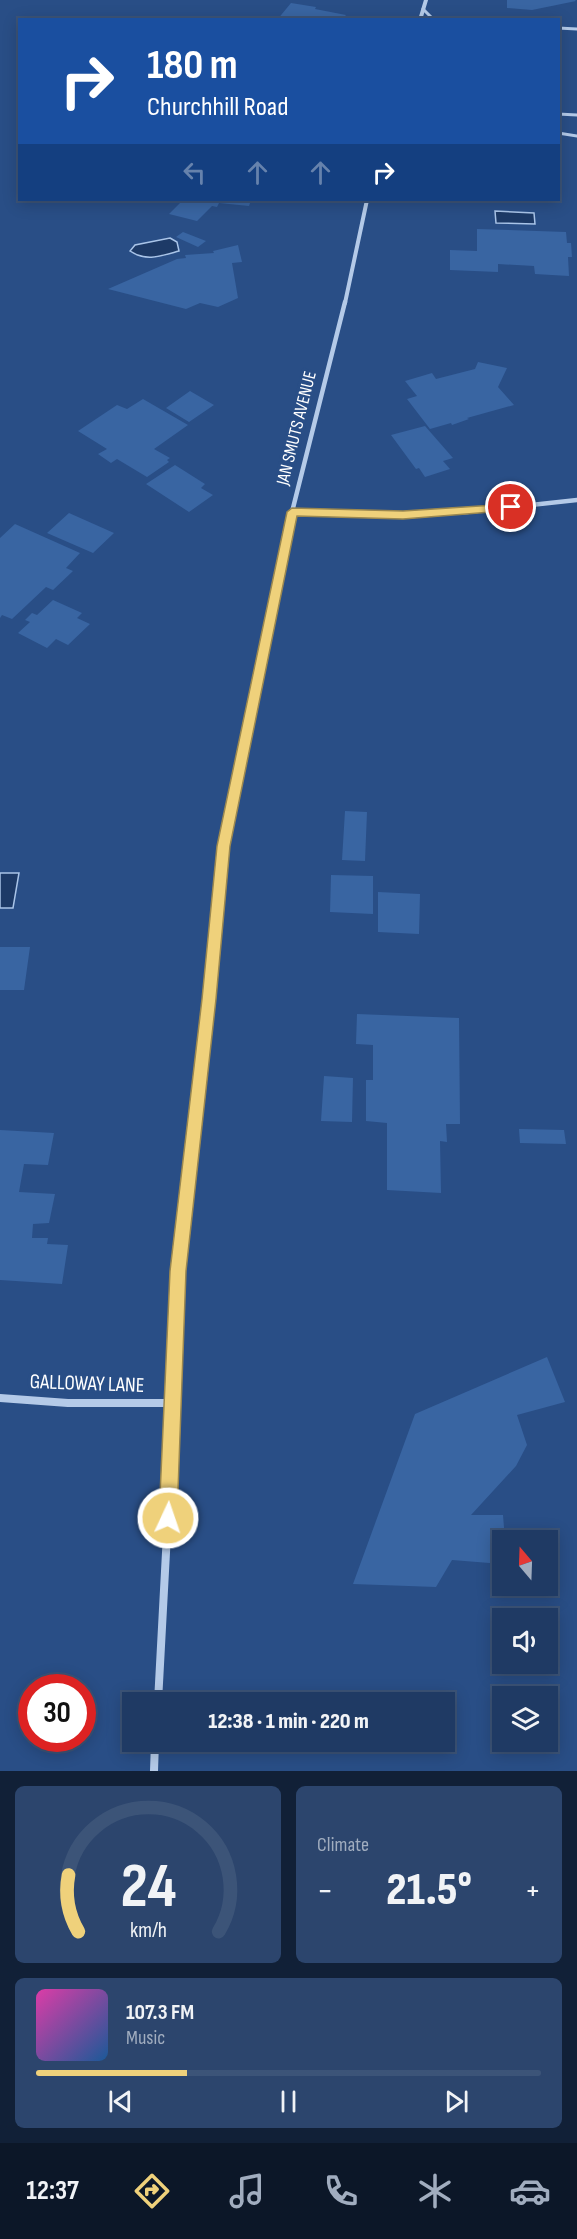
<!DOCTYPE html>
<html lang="en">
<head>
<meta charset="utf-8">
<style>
  :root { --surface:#1f3a64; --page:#2c456d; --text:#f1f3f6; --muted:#a1adbf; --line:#3c5478; --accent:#efd17b }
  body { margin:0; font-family:"Sofia Sans Condensed",sans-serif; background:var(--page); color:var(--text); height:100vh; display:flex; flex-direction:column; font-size:22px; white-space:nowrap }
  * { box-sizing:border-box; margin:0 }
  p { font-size:20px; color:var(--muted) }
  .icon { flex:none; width:33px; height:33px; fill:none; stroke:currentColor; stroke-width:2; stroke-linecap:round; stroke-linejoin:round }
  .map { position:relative; height:1771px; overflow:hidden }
  .sheet { display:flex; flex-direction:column; gap:15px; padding:15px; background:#112037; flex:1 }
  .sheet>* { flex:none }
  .hud { position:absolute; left:18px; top:18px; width:542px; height:183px; border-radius:0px; box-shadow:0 3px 15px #0003,0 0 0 2px var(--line); background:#1a4fa0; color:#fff; overflow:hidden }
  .needle { width:39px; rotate:341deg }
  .controls { position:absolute; left:492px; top:1530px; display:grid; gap:12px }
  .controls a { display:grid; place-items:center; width:66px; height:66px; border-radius:0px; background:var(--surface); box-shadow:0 3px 15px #0003,0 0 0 2px var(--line); font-size:30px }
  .speed { position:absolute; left:18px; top:1674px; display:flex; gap:12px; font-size:30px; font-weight:700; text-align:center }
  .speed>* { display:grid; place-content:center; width:78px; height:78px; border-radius:50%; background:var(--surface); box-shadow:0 3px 15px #0003,0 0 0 2px var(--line); line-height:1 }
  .speed .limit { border:9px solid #d22; background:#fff; color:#111 }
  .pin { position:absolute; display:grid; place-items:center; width:51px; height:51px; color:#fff; margin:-26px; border:3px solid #fff; border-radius:50%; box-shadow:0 2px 6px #0007 }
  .me { position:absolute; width:66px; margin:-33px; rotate:3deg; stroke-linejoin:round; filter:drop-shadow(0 0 4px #0008) }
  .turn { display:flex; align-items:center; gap:21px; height:126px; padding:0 30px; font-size:27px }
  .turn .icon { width:78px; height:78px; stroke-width:2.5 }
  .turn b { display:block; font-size:42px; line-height:51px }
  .lanes { display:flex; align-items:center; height:57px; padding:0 30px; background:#0003; justify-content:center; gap:30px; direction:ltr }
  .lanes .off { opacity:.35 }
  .big { font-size:45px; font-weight:800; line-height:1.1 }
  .sheet .tile { flex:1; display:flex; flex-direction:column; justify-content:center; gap:9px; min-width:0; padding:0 21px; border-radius:9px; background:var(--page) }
  .sheet .dial { align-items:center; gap:0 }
  .dial svg { height:156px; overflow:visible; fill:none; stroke:var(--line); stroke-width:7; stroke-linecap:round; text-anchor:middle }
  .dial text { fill:var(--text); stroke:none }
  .song { display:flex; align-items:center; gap:18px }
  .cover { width:72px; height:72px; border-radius:9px; background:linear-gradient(135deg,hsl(320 70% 55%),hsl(210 70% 35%)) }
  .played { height:6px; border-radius:3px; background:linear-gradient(90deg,var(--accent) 30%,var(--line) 30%) }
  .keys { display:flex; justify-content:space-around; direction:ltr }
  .heat { display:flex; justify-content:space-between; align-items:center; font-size:33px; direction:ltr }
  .sheet .tiles { flex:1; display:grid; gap:15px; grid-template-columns:1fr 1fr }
  .tile:last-child { grid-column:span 2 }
  .trip { position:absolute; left:122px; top:1692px; width:333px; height:60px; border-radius:0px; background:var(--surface); box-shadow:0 3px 15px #0003,0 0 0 2px var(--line); font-weight:800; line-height:60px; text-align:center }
  .dock { display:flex; height:96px; justify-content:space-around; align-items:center; background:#0c1728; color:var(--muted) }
  .dock .icon { width:42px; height:42px }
  .dock .selected { color:var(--accent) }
  .dock b { font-size:27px; color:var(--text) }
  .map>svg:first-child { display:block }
</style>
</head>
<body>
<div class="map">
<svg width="577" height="1771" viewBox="0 0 577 1771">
  <rect width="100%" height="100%" fill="#294e86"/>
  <path fill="#1d3a67" stroke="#a9c4e8" stroke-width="1.5" d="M495,211L534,213L535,224L496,223Z
    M170,238L177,242L179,251C161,256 146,262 130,251L135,245Z
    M0,873H19L13,908H0Z"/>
  <path fill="#3965a2" d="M507,0H575L576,1L532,10L507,8Z
    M291,3L316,7L315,9L346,15L342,20H277Z
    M183,200H203L214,202L215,200H251L249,206L219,203L217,207L212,206L197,221L169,214Z
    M477,229L566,232L567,243H571L572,257H568L569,276L535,274L534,266L498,264V272L450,270V250L477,251Z
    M183,232L206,241L198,247L176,237Z
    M238,245L242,262L232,263L238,298L218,307L200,303L186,309L108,289L177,259L186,258L185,255L214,253L213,251Z
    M478,362L507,368L498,387L514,405L467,418L469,419L452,425L451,423L430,429L407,399L417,396L405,381L432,373L436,379L475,369Z
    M190,391L214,405L189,422L166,408Z
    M143,399L188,425L154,449L170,458L167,460L169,462L147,477L117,459L111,463L98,454L107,449L78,431L117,405L127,409Z
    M425,426L453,458L443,461L450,469L425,477L419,468L416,469L391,435Z
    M175,465L205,484L201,488L213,495L189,512L146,484Z
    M69,513L114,533L93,553L47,533Z
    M15,524L80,553L66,568L73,571L53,590L46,587L12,619L2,615L0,618V538Z
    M53,600L82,613L77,618L90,624L68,645L56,639L47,648L18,633L30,622L25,620L32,613L37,615Z
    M345,811L367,812L365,861L342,860Z
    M331,875L373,876V914L330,912Z
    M378,892L420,894L419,934L378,932Z
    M0,947H30L24,990H0Z
    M357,1014L459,1018L460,1124H446L447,1142L440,1141L441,1193L387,1190V1123L366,1121V1080H373V1045L356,1044Z
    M324,1076L353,1078L352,1122L321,1121Z
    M519,1129L564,1130L566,1144L520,1143Z
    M0,1130L54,1133L48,1165L24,1164L19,1192L55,1194L49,1223L33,1224L32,1238H48L47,1244L68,1245L62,1284L0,1280Z
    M547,1357L565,1402L517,1415L527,1445L516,1466L471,1515H503L505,1540H502V1564L452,1560L436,1587L353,1584L415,1414Z"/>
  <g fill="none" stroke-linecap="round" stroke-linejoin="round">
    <path stroke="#b4cae8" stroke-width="3" d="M423,9L434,20
      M558,28L577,29
      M558,114L577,115
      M558,133L577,136"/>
    <path stroke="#b4cae8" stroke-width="4" d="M420,20L426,0
      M345,303L367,200"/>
    <path stroke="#b4cae8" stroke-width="4.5" d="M292,512L403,515L467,512L577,500
      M257,685L292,512L345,302"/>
    <path stroke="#b4cae8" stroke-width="6" d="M190,1166L224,846L257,683"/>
    <path stroke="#b4cae8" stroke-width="8" d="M0,1398L68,1403H174
      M158,1702L174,1403L178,1271L190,1164
      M154,1771L155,1742"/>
  </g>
  <path fill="#efd17b" stroke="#9b8850" stroke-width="1.5" d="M511,504L516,507L515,510L403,519L297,516L230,846L216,999L186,1271L177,1518L174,1525L168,1527L161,1525L159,1518L170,1271L202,999L217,846L287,512L292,508L403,511Z"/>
  <g text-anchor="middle" stroke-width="6" stroke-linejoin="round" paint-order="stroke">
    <g font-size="18" fill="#fff" stroke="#294e86">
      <text transform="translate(296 428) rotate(-76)" y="6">JAN SMUTS AVENUE</text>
    </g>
    <g font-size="21" fill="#fff" stroke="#294e86">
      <text transform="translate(87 1383) rotate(2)" y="7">GALLOWAY LANE</text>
    </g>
  </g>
</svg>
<div class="controls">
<a><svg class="needle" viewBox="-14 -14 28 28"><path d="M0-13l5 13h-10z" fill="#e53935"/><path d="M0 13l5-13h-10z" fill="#a1adbf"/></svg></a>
<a><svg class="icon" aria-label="sound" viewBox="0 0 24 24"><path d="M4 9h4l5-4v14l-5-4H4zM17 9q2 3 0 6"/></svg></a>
<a><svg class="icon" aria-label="layers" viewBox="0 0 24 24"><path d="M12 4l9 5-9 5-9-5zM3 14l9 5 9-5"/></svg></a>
</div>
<div class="speed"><div class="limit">30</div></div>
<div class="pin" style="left:511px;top:507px;background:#d93025"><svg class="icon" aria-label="arrive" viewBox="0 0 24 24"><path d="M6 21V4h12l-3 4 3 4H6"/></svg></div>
<svg class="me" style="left:168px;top:1518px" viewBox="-20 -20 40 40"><circle r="17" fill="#efd17b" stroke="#fff" stroke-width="3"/><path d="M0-11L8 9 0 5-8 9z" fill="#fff"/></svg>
<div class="trip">12:38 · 1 min · 220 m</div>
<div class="hud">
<div class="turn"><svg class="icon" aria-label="right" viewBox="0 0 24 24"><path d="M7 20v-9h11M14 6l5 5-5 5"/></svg><div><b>180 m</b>Churchhill Road</div></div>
<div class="lanes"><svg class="icon off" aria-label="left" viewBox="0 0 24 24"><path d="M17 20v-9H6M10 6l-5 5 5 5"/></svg><svg class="icon off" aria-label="ahead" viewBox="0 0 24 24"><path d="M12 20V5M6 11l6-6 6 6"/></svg><svg class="icon off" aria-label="ahead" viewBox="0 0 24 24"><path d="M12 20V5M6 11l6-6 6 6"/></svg><svg class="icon" aria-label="right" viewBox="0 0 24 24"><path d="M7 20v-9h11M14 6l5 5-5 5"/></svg></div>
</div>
</div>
<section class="sheet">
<div class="tiles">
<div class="tile dial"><svg viewBox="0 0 100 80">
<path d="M14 69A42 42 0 1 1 86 69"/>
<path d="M14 69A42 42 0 0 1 9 40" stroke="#efd17b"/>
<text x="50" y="56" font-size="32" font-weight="700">24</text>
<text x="50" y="72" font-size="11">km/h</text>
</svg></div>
<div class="tile"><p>Climate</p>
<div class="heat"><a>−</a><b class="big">21.5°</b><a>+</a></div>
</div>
<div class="tile">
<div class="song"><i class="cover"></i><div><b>107.3 FM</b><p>Music</p></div></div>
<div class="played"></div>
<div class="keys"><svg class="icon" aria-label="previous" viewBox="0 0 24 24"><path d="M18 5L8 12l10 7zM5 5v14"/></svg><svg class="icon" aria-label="pause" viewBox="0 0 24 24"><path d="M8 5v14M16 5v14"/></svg><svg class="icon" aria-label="next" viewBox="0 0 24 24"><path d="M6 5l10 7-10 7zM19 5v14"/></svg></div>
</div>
</div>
</section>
<nav class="dock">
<b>12:37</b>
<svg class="icon selected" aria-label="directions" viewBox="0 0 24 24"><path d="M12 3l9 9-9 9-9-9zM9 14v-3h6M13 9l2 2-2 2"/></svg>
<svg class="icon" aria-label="music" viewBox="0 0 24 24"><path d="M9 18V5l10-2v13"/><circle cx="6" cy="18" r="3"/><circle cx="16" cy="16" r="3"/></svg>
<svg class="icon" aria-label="phone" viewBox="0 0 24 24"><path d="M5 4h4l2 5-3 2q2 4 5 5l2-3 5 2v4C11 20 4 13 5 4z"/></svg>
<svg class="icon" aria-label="climate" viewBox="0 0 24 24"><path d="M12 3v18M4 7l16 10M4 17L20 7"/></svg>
<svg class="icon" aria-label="car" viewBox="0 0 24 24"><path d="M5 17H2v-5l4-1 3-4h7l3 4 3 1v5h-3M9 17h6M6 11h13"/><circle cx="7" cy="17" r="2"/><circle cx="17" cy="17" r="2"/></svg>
</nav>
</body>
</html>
